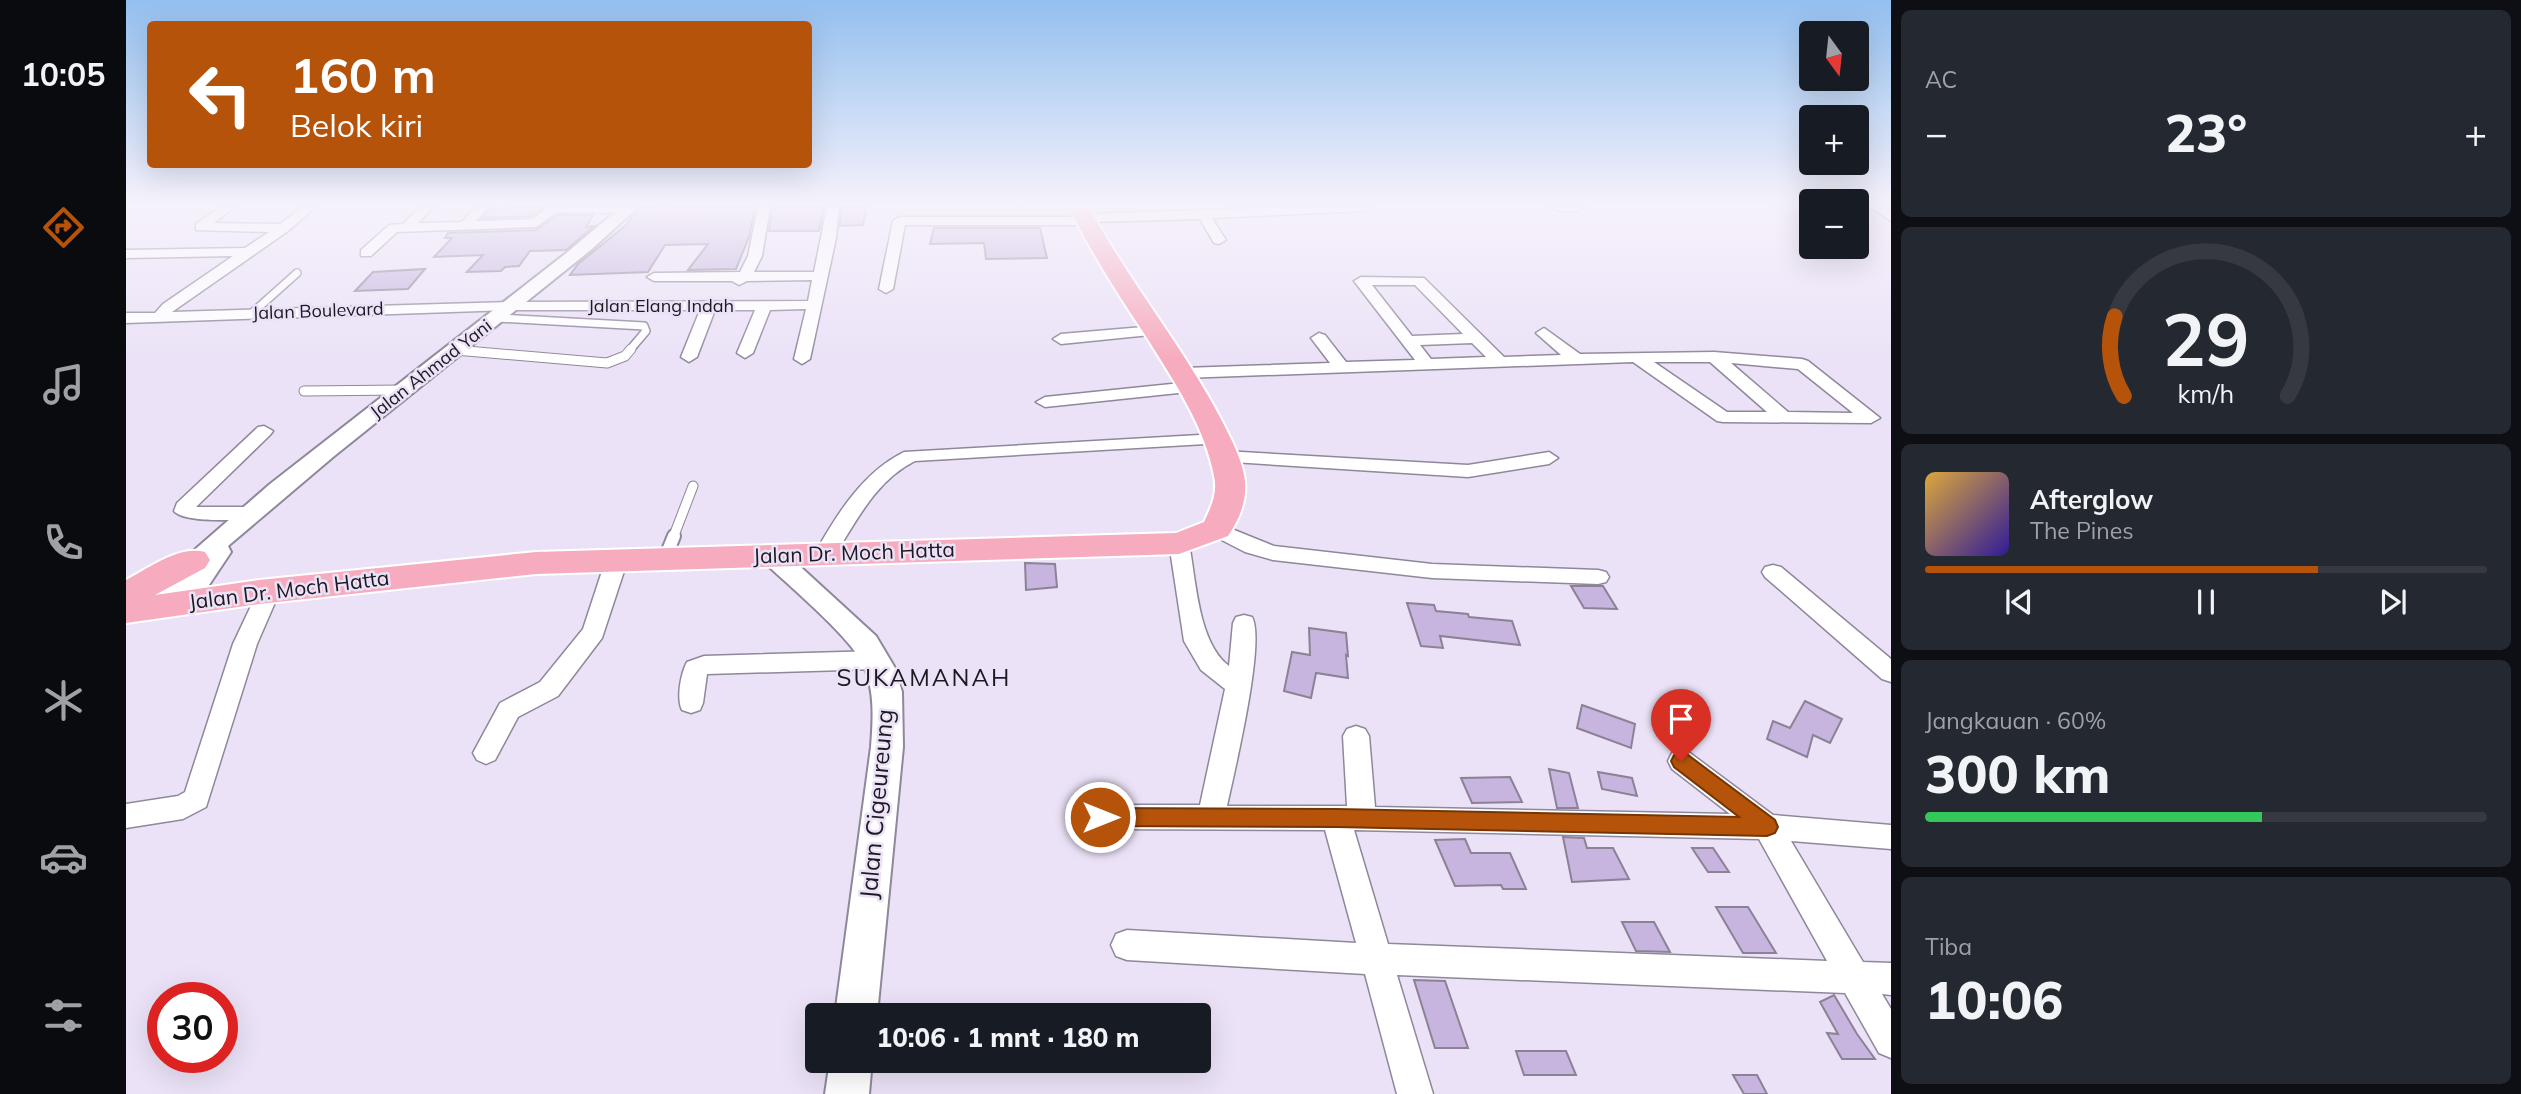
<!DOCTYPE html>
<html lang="id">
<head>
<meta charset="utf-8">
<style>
  :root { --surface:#171b24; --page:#242831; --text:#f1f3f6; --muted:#9ea1a6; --line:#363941; --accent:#b45309 }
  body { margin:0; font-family:Mulish,sans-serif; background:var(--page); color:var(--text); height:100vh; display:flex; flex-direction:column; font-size:26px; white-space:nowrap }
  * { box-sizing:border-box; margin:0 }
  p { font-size:23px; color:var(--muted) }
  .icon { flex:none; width:38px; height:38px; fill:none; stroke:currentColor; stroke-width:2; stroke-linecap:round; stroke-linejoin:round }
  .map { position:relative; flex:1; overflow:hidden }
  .sheet { display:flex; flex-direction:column; gap:10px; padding:10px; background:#0d0f14; width:630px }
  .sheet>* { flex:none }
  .hud { position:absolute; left:21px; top:21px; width:665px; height:147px; border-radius:7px; box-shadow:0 7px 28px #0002; background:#b45309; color:#fff; overflow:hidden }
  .needle { width:46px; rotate:165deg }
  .fabs { position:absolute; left:1673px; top:21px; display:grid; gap:14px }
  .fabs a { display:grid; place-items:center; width:70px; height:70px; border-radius:7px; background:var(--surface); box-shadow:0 7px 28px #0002; font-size:35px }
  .speed { position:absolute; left:21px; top:982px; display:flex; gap:14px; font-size:35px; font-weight:700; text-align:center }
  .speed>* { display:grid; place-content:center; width:91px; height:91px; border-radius:50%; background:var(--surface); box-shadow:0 7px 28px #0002; line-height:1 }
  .speed .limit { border:10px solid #d22; background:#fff; color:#111 }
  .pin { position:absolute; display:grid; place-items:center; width:60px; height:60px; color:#fff; margin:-72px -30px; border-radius:50% 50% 50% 0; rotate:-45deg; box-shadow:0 0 7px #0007 }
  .pin .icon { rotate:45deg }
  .me { position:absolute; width:77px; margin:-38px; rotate:90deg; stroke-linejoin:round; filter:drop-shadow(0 0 5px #0008) }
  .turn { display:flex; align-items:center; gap:24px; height:147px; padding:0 28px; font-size:32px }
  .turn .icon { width:91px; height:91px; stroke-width:2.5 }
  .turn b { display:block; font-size:49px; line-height:60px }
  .big { font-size:52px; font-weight:800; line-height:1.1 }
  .sheet .card { flex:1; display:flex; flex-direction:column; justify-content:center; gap:10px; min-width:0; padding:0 24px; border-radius:10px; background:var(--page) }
  .sheet .dial { align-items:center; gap:0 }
  .dial svg { height:182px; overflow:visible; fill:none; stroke:var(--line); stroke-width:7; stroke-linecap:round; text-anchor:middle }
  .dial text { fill:var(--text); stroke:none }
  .song { display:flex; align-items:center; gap:21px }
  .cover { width:84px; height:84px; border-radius:10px; background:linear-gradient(135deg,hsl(40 70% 55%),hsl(250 70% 35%)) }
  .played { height:7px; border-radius:4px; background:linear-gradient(90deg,var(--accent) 70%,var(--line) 70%) }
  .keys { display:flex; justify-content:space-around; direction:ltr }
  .heat { display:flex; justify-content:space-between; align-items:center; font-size:38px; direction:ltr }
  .charge { height:10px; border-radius:5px; background:linear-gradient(90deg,#34c759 60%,var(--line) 0) }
  .trip { position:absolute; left:679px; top:1003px; width:406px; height:70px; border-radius:7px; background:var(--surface); box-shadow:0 7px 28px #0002; font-weight:800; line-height:70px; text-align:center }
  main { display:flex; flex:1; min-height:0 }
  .dock { display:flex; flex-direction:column; width:126px; justify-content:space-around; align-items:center; background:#090b0e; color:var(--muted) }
  .dock .icon { width:49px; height:49px }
  .dock .current { color:var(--accent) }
  .dock b { font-size:32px; color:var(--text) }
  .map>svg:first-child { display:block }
</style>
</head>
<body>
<main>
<nav class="dock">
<b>10:05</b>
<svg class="icon current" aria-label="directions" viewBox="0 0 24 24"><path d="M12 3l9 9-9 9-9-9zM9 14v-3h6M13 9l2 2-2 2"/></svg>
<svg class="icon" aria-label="music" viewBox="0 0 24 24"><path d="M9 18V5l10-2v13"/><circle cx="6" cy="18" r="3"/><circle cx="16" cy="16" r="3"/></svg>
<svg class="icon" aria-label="phone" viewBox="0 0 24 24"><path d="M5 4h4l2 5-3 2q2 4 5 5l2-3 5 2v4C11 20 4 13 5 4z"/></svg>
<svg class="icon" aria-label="climate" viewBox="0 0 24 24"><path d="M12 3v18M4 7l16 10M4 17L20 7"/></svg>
<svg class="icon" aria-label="car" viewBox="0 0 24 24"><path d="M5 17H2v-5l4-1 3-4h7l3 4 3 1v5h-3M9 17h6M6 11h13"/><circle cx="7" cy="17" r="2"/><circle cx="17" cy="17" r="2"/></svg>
<svg class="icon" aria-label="filters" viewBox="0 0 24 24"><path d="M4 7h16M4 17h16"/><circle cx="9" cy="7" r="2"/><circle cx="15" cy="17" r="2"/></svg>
</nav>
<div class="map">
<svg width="1765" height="1094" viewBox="0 0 1765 1094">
  <rect width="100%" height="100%" fill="#ebe2f7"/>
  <path fill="#c7b4df" stroke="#8b8295" stroke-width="2" d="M396,207H418L406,216L356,218L364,210Z
    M514,207L533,208L629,207L623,237L610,269L562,270L582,244L539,245L522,272L444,275L452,264L499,226Z
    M646,207H698L693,231H643Z
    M715,207H740L737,225L714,226Z
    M432,215H467L460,227L468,226L440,250L404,251L393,266L379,267L375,271L341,272L357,255L308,257L326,238H319L322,233L410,230Z
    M808,228H914L921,258L860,259L858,243L804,244Z
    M299,269L282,289L229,291L247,272Z
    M899,563L929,564L931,587L900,590Z
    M1445,586H1477L1491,609L1458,608Z
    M1281,603L1308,605L1310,611L1342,614L1343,617L1386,621L1394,645L1314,636L1317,648L1295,646Z
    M1183,628L1220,633L1222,656L1220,655L1222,678L1190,673L1185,698L1158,691L1166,652L1184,655Z
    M1679,701L1716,719L1704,743L1687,735L1681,757L1641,739L1647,721L1664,728Z
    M1456,705L1509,724L1505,748L1451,728Z
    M1423,769L1443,773L1452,808H1431Z
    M1472,772L1506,778L1511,796L1476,789Z
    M1384,777L1396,802L1346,803L1335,778Z
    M1437,837L1458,838L1461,848H1487L1503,879L1446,882Z
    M1339,839L1345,853H1384L1400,889H1377L1375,885L1329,886L1309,840Z
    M1566,848H1587L1603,872H1582Z
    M1590,907H1622L1650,953H1617Z
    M1496,922H1528L1544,952L1510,951Z
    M1288,980L1319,981L1342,1048H1309Z
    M1708,995L1731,1034L1749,1059H1716L1701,1033L1712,1034L1694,1002Z
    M1390,1051H1440L1450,1075H1398Z
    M1607,1075H1631L1641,1094H1618Z"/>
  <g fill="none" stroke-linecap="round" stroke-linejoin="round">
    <g stroke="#8f879a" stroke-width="10">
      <path id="service-far2" d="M125,314L171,273
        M371,318L518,326L520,331L503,351
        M329,350L342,351"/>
    </g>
    <g stroke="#8f879a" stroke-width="11">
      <path id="service-far1" d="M329,350L481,363L499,356L505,349
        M178,391L277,390
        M547,538L567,486"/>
    </g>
    <g stroke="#8f879a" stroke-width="16">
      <path id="service" d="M539,558L548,536"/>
    </g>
    <g stroke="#8f879a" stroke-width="3">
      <path id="minor" d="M94,207H108L88,223L154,224L177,207H190L162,231L46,312L384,302L682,301L686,280L621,281L613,285L606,281H528L521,277L528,273L614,272L622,256L632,207H644L636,256L628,272H688L701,207H713L710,238L684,359L676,364L668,359L680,309L644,310L627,353L619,358L611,353L629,310H589L571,357L563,362L555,357L574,310H384L0,323V313H29L37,304L107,256L0,258V250L119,248L143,232L70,230V224Z
        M294,207H307L292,223L336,222L350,207H363L350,221L407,219L422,207H507L508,209L502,213L431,212L410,227L271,232L245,256H235V250L263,225L277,224Z
        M1169,207H1245L1239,211L1086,218L1100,240L1093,244L1088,243L1074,219L965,222L959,225H779L767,289L760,293L753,289L767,221L773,217H951L957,214Z
        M1426,207H1457C1450,213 1433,213 1426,207Z
        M1744,207H1758L1765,211V221Z
        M1235,277L1298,278L1378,357L1435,355L1410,333L1418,328L1454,354L1588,352L1676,359L1682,361L1754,418L1745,423L1597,422L1591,421L1507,362L1057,378L1049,373L1057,368L1204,363L1185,338L1193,333L1199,335L1220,362L1289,360L1228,281ZM1246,285H1289L1337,334L1286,336ZM1346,343L1360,357L1305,359L1294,345ZM1528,362H1584L1641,412H1601ZM1605,363L1672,369L1727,413L1662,412Z
        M1029,326L1037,331L1034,334L935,344L927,339L935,334Z
        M1065,382L1071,383L1073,387L1071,391L919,407L910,402L919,397Z
        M138,426L147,431L144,435L70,507H124L131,509L134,513L131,517C116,521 57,523 48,511L51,503L132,427Z
        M1091,434L1100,439L1097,443L789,461C749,481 730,522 707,558H693L689,553C711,514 737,472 778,452Z
        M1098,451L1342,465L1423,452L1432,458L1423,464L1342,477L1091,461L1089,457Z
        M1091,523L1148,546L1306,564L1472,570L1480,572L1483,577L1480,582L1472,584L1306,578L1147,560L1119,552L1084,534L1081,529L1084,524Z
        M1053,536L1060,538L1063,543C1070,580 1072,643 1103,666L1107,623L1110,617L1118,615L1126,617C1140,641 1108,773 1101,806H1221L1217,736L1221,729L1230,726L1239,729L1243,736L1249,807L1604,814L1546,769L1542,761L1546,753L1555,750L1564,753L1647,815L1765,825V849L1665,841L1737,962L1765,963V995L1756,994L1765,1009V1058L1753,1053L1719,993L1271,975L1307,1094H1271L1239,974L1001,960L990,956L985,945L990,934L1001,930L1230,943L1199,830L974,829L964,825L960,817L964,809L974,805H1074L1099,689L1075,670L1058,641L1043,543L1046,538ZM1228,830L1633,839L1701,961L1262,944Z
        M491,552L499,554L502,559L476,638L432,696L392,717L369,760L360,764L351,760L347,753L374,703L414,682L457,629L480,559L483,554Z
        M1647,565L1655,567L1765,659V682L1756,679L1639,577L1636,572L1639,567Z
        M143,584L151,586L154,591L131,644L80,807L57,819L0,828V804L52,796L59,792L107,644L132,591L135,586Z
        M752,651L760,654L764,660L760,666L752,669L581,674L577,703L574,710L565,713L556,710C550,698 555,673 561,662L578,656Z"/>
    </g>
    <g stroke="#8f879a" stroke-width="4">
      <path id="tertiary" d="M495,207H512L466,249L207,457L102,546L105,552L67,609L57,612L47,609L43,602C32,613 26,619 10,615L6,608L10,601L144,484L439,254Z
        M646,546L655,549L750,636L769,668L776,692L777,747L751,1015H709L745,747C747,720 749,692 738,666C726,638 662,585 637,561L633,555L637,549Z
        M704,1060H746L743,1094H699Z"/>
    </g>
    <g stroke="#fff" stroke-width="4">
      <path id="trunk" d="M943,207H963C1002,281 1057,346 1096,421C1105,439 1117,461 1119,481C1121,501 1113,520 1102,536L1053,554L410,574L133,604L0,623V580C23,568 53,545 79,552L84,560L79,568L29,595L133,580L410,552L1050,533L1078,522C1085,507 1092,493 1088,476C1079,427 1049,383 1023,341C994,297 966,254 943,207Z"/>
    </g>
    <use href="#service-far2" stroke="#fff" stroke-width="7"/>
    <use href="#service-far1" stroke="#fff" stroke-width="9"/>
    <use href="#service" stroke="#fff" stroke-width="12"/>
    <use href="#minor" fill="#fff" fill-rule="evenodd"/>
    <use href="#tertiary" fill="#fff" fill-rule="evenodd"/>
    <use href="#trunk" fill="#f6acbe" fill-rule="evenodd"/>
  </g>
  <linearGradient id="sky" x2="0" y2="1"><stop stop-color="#93bfef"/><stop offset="0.57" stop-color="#f6f2fb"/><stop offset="1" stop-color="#f6f2fb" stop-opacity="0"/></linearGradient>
  <rect width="1765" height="360" fill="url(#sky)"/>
  <path fill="#b45309" stroke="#753606" stroke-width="2" d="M1555,753L1562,755L1649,820L1652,827L1649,833L1641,836L1210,827L974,826L966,823L963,817L966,810L974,808L1210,809L1613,817L1548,767L1545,761L1548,755Z"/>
  <g text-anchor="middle" stroke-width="5" stroke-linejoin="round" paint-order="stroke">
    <g font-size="18" fill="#1c1920" stroke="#ebe2f7">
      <text x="535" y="312">Jalan Elang Indah</text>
      <text transform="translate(192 311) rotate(-2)" y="6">Jalan Boulevard</text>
      <text transform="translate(305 369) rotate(-38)" y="6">Jalan Ahmad Yani</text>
    </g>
    <g font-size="21" fill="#1c1920" stroke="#ebe2f7">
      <text transform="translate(728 553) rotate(-2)" y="7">Jalan Dr. Moch Hatta</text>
      <text transform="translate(163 590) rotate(-7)" y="7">Jalan Dr. Moch Hatta</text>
    </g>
    <g font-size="24" letter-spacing="2" fill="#1c1920" stroke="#ebe2f7">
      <text x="798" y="686">SUKAMANAH</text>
    </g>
    <g font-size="24" fill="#1c1920" stroke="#ebe2f7">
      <text transform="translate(751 804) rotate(-85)" y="8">Jalan Cigeureung</text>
    </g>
  </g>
</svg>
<div class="fabs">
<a><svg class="needle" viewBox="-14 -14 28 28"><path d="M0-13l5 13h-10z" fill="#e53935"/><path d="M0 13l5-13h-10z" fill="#9ea1a6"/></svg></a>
<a>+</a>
<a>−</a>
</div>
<div class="speed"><div class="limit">30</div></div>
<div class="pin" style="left:1555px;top:761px;background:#d93025"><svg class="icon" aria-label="arrive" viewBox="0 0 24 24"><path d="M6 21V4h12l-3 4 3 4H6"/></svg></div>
<svg class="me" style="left:974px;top:817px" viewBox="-20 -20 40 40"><circle r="17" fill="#b45309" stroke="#fff" stroke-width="3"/><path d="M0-11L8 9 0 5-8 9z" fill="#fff"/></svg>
<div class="trip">10:06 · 1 mnt · 180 m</div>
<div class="hud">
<div class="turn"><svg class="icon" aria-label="left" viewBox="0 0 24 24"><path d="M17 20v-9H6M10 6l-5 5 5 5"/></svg><div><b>160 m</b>Belok kiri</div></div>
</div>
</div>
<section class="sheet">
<div class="card"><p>AC</p>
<div class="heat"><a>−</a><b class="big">23°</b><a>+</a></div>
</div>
<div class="card dial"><svg viewBox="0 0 100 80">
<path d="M14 69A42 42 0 1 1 86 69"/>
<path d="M14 69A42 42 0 0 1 10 34" stroke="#b45309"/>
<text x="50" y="56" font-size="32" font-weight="700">29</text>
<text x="50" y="72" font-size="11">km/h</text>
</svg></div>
<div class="card">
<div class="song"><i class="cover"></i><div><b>Afterglow</b><p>The Pines</p></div></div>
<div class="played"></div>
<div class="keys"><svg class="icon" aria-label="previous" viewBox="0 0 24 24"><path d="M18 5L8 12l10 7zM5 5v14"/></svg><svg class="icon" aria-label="pause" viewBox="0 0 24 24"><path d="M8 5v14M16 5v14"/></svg><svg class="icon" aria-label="next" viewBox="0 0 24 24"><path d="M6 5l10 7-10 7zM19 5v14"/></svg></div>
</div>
<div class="card"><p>Jangkauan · 60%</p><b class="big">300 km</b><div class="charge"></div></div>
<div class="card"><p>Tiba</p><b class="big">10:06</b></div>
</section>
</main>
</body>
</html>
